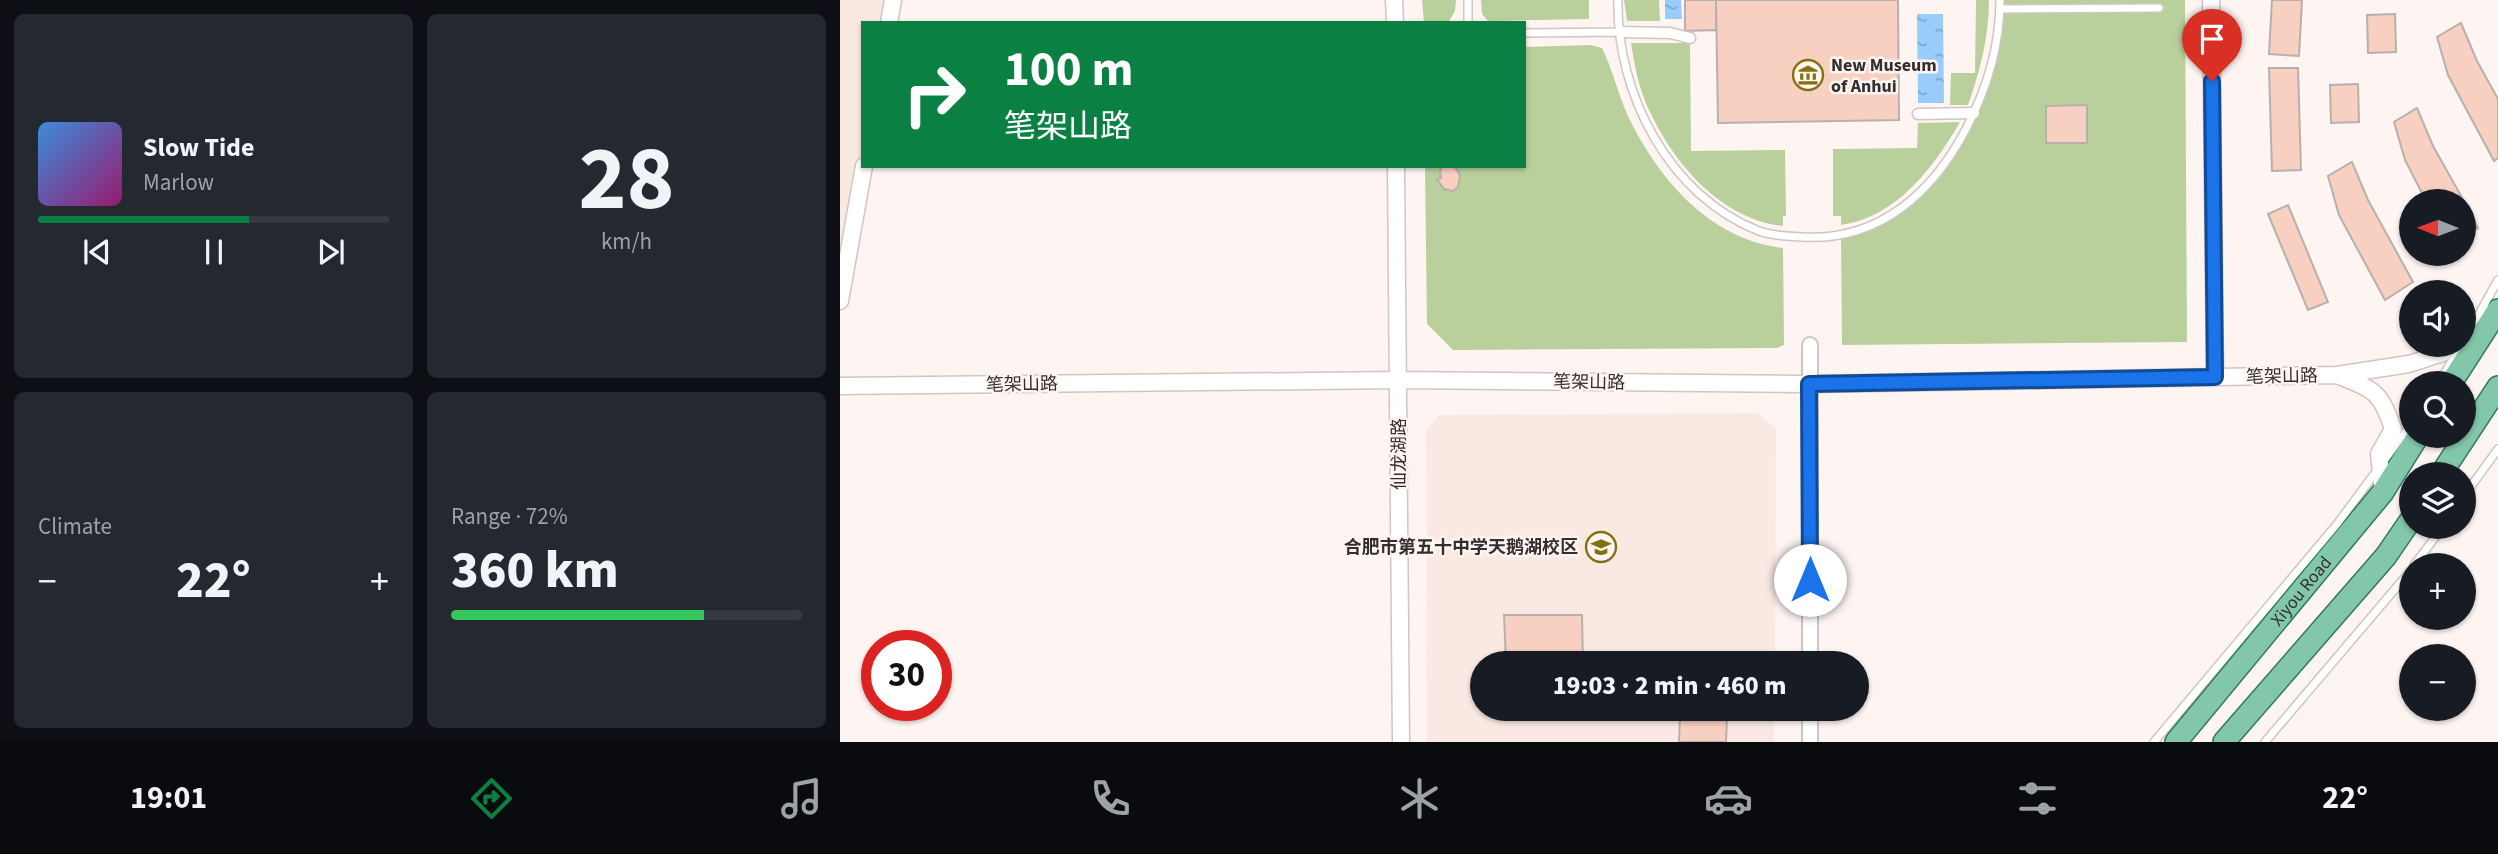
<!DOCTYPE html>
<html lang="en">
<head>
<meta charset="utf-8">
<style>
  :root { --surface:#171b24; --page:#242831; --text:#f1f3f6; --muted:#9ea1a6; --line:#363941; --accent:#0b8043 }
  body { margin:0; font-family:"Source Sans 3","Noto Sans SC",sans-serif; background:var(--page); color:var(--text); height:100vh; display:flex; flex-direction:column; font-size:26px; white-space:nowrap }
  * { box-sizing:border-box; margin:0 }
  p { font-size:23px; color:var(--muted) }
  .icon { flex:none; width:38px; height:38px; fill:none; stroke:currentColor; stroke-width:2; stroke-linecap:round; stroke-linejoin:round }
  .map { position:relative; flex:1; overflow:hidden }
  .side { display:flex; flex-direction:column; gap:14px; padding:14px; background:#0d0f14; width:840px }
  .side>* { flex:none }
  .guide { position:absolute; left:21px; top:21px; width:665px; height:147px; border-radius:0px; box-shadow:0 2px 5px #0004; background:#0b8043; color:#fff; overflow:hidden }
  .needle { width:46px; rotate:271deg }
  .controls { position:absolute; left:1559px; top:189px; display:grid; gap:14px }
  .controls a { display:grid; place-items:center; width:77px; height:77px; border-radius:50%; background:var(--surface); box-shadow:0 2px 5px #0004; font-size:35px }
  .speed { position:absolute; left:21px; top:630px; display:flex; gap:14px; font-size:35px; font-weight:700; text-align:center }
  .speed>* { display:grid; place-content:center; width:91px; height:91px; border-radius:50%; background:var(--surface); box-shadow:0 2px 5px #0004; line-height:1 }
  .speed .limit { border:10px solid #d22; background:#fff; color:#111 }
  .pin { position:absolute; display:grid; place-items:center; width:60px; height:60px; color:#fff; margin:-72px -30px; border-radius:50% 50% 50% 0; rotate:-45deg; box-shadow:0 0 7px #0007 }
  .pin .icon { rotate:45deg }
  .me { position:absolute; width:77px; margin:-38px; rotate:0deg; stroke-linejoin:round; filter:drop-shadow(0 0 5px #0008) }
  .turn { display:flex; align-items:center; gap:24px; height:147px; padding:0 28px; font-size:32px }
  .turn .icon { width:91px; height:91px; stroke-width:2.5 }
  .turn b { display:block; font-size:49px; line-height:60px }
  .big { font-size:52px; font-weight:800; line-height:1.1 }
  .side .widget { flex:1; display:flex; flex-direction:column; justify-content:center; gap:10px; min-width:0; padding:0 24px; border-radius:10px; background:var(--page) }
  .side .dial { align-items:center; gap:0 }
  .dial b { font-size:91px; line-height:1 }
  .song { display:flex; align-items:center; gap:21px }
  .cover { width:84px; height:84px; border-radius:10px; background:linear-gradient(135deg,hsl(210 70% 55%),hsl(320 70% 35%)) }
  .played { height:7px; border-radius:4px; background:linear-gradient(90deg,var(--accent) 60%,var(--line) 60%) }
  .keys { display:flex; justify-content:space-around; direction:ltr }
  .heat { display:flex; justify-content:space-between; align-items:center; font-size:38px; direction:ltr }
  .charge { height:10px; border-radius:5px; background:linear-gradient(90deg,#34c759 72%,var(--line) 0) }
  .side .tiles { flex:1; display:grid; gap:14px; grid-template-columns:repeat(2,1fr) }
  .trip { position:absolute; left:630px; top:651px; width:399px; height:70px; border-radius:35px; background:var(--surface); box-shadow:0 2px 5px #0004; font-weight:800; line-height:70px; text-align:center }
  .dock { display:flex; height:112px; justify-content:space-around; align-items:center; background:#090b0e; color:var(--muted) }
  .dock .icon { width:49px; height:49px }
  .dock .current { color:var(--accent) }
  .dock b { font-size:32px; color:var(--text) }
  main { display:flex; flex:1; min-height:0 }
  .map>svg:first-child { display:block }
</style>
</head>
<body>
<main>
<section class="side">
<div class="tiles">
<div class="widget">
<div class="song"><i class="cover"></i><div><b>Slow Tide</b><p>Marlow</p></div></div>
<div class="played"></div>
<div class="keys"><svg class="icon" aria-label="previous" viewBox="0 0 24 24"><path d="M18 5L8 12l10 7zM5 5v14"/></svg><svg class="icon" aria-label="pause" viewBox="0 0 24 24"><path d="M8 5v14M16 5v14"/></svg><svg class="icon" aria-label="next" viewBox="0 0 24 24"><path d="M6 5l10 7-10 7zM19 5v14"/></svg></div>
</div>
<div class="widget dial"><b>28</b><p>km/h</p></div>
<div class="widget"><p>Climate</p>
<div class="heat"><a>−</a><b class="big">22°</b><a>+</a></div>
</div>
<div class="widget"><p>Range · 72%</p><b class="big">360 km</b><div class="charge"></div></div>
</div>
</section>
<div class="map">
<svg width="1658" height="742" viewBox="0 0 1658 742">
  <defs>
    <pattern id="water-ripples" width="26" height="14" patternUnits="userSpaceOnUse" patternTransform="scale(1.75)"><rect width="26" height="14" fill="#9accf9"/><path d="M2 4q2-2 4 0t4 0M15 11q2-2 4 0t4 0" fill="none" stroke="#7ea6ca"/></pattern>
  </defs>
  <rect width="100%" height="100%" fill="#fef5f2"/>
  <path fill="#fae9e2" d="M0,0H53L49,23H23V166L0,301Z
    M918,413L936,429L935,663H642V709H934V742H587L586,431L599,415Z"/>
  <path fill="#bad09c" d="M582,0H616L615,11L608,23H584Z
    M641,0H749V19L648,21L642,14Z
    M784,0H819L820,21H787Z
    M1136,0H1149C1149,37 1140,71 1128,105H1110L1111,73H1135Z
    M1158,0H1345L1347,342L1002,345L1001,236C1015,230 1034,226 1046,218C1107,178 1141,113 1156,43C1159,30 1158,14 1158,0Z
    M791,43H850L851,151L945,150L946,216H943V226C878,219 829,158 805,101C798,83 794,63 791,43Z
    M751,45L762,48C773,70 778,95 789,118C819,180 871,240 943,248L944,345L937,348L613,350L587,324L585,166H684V47Z
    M1120,122C1093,168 1057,217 1001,225V216H993V149L1077,148L1078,123Z"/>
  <path fill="url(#water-ripples)" d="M825,0H841L842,19H825Z
    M1077,14H1103L1104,103H1078Z"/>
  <path fill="#f7d0c1" stroke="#b8b0ad" stroke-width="2" d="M845,0H876V30L845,31Z
    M876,0H1058L1059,120L878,123Z
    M1432,0H1462L1459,56L1429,54Z
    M1555,14L1556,52L1528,53L1527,15Z
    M1621,23L1637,61L1658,99V158L1654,161L1608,75L1597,37Z
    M1429,68H1458L1461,170L1432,171Z
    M1518,84L1519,122L1491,123L1490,85Z
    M1247,105V143H1206V106Z
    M1577,108L1593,146L1624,201H1586L1565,160L1554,122Z
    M1512,162L1528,200L1573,282L1545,300L1499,215L1488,176Z
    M603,166H614L620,175L618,187L613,191L604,189L597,179L601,178L600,171Z
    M1624,202L1638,228L1624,237Z
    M1448,205L1488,302L1468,310L1428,214Z
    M664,615H742L743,663H666Z
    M840,717L887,718L886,742H839Z"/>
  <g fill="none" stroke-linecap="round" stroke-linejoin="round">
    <g stroke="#cfc6c3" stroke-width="10">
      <path id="service" d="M628,0V23
        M778,0C776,93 829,196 919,231C932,236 947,236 961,237C1039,242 1093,193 1127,127C1147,88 1160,45 1160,0
        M1160,9L1319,8
        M684,33L780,32
        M1638,316L1658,280
        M1599,383L1621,345
        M1624,496L1658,449
        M1574,565L1603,527
        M1314,742L1498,523L1572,423
        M1425,742L1572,569"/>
    </g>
    <g stroke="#cfc6c3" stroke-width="13">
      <path id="pedestrian" d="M780,32L830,33L850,38
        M1078,114L1134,113"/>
    </g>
    <g stroke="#cfc6c3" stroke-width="18">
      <path id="minor" d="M970,345V663
        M970,709V742"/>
    </g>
    <g stroke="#cfc6c3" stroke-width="19">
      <path id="tertiary" d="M554,0L555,23
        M1371,0L1375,377
        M49,23L53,0
        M556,166L561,742
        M0,301L24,166
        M1624,330L1656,310
        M0,386L559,380L969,384L1497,375
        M1543,492L1539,454L1553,429C1540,390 1534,390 1497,375L1569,364L1603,353L1608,345"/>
    </g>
    <g stroke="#31795a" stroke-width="24">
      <g id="primary">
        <path d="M1611,383L1658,310"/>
        <path d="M1601,474L1658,387"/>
        <path id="s1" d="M1336,742L1543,492L1578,436"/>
        <path d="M1384,742L1546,556L1572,518"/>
      </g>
    </g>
    <use href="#service" stroke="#fff" stroke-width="7"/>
    <use href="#pedestrian" stroke="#fff" stroke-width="10"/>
    <use href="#minor" stroke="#fff" stroke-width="14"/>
    <use href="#tertiary" stroke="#fff" stroke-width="16"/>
    <use href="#primary" stroke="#83c7aa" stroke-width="21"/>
  </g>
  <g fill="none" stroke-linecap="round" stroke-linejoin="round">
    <g stroke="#114b97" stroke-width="18">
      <path id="route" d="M970,580L969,384L1375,377L1372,81"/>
    </g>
    <use href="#route" stroke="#1a73e8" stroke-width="12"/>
  </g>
  <defs>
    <g id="museum-ring" transform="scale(1.575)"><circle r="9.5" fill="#fef5f2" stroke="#857011" stroke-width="1.5"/><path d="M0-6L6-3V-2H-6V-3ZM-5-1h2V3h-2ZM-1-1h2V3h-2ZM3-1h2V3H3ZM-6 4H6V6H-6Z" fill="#857011"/></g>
    <g id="school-ring" transform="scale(1.575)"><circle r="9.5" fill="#fef5f2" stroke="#857011" stroke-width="1.5"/><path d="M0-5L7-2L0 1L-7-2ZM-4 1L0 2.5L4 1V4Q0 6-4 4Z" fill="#857011"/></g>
  </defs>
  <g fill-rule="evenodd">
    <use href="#museum-ring" x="968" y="75"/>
    <use href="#school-ring" x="761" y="547"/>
  </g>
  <g text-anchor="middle" stroke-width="5" stroke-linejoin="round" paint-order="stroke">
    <g font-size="18" font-weight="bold" fill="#332f2e" stroke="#fef5f2" text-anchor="start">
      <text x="991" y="71">New Museum<tspan x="991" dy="21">of Anhui</tspan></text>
      <text x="738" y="553" text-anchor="end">合肥市第五十中学天鹅湖校区</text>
    </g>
    <g font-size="18" fill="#332f2e" stroke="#fef5f2">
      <text transform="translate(1442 376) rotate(-1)" y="6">笔架山路</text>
      <text transform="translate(749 382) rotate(1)" y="6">笔架山路</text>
      <text transform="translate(182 384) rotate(-1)" y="6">笔架山路</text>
      <text transform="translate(559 454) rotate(-90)" y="6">仙龙湖路</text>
      <text dy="6" stroke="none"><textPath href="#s1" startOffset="196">Xiyou Road</textPath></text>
    </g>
  </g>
</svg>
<div class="controls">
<a><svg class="needle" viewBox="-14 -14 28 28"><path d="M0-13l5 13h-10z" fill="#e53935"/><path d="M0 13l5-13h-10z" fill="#9ea1a6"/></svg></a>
<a><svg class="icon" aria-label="sound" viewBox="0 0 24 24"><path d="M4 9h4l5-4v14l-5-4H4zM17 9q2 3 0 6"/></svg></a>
<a><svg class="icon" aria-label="search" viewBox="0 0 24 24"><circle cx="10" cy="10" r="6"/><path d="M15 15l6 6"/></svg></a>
<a><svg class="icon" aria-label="layers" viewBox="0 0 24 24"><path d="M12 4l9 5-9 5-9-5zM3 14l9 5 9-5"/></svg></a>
<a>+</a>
<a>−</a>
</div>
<div class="speed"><div class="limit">30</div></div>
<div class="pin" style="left:1372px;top:81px;background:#d93025"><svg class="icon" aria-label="arrive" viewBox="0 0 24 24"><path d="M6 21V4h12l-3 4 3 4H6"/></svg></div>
<svg class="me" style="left:970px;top:580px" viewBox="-20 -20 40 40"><circle r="19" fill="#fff"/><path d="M0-13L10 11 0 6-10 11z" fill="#1a73e8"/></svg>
<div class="trip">19:03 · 2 min · 460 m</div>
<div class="guide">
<div class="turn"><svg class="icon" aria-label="right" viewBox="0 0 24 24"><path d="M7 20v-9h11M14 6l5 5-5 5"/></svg><div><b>100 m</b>笔架山路</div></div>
</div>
</div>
</main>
<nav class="dock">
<b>19:01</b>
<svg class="icon current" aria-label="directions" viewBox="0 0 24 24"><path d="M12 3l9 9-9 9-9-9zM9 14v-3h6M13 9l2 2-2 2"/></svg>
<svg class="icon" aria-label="music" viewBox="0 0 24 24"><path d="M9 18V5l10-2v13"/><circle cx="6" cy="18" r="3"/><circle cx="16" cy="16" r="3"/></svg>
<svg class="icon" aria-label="phone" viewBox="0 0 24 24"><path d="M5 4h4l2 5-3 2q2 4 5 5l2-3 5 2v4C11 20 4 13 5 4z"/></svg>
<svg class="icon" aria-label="climate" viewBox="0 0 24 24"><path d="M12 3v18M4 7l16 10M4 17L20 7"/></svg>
<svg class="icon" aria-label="car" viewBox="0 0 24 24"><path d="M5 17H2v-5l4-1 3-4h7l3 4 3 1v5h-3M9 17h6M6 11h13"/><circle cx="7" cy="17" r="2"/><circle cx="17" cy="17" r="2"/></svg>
<svg class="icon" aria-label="filters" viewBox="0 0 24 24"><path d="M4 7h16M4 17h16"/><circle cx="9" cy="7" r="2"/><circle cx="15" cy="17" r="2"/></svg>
<b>22°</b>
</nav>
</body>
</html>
